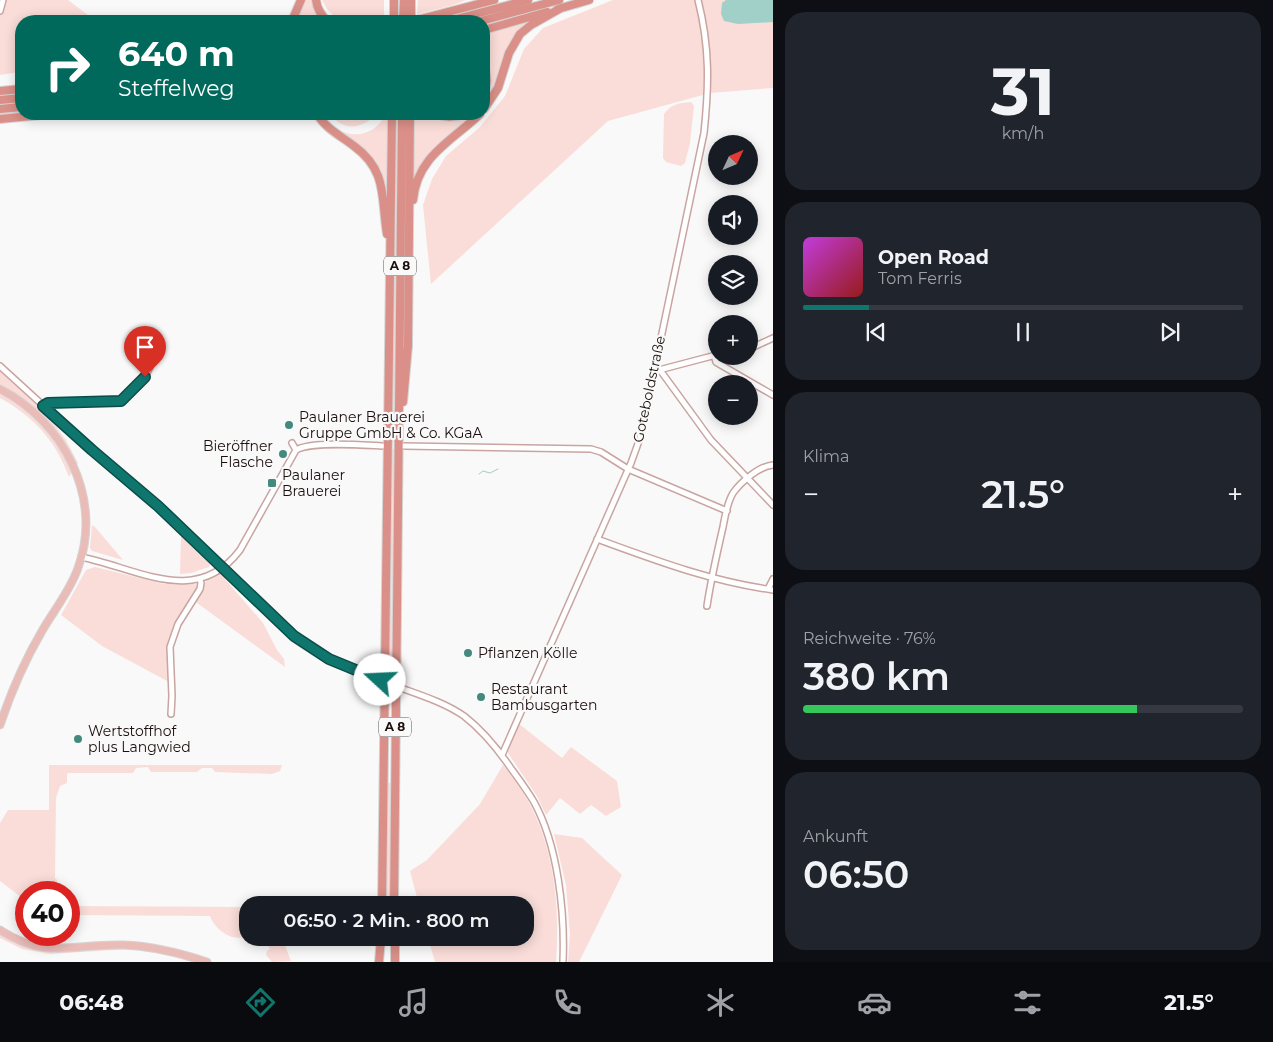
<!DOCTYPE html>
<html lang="de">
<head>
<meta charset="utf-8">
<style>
  :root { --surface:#171b24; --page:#20242c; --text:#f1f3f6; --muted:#9ea1a6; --line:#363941; --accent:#0f766e }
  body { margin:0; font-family:Montserrat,sans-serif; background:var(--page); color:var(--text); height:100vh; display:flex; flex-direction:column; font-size:19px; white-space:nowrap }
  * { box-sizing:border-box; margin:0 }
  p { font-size:16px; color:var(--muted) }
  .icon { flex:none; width:28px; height:28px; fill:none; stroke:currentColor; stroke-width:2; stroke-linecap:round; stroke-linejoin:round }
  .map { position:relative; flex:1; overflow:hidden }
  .sheet { display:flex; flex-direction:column; gap:12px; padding:12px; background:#0d0f14; width:500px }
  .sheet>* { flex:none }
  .banner { position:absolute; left:15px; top:15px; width:475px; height:105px; border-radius:20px; box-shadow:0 2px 12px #0003; background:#00695c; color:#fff; overflow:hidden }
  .needle { width:32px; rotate:46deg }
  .controls { position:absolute; left:708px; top:135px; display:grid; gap:10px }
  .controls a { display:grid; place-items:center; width:50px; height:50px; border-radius:50%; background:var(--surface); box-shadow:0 2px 12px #0003; font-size:25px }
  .speed { position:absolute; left:15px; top:881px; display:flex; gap:10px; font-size:25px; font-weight:700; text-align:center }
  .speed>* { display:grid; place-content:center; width:65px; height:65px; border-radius:50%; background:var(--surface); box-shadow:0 2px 12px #0003; line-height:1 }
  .speed .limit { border:8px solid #d22; background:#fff; color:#111 }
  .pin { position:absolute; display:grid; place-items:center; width:42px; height:42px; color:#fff; margin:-51px -21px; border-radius:50% 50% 50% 0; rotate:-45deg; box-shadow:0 0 5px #0007 }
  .pin .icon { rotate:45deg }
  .me { position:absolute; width:55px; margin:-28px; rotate:290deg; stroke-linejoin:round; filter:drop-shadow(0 0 4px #0008) }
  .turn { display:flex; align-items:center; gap:18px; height:105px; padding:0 20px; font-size:22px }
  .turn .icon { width:65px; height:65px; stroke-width:2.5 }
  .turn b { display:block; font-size:35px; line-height:42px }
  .big { font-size:38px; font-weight:600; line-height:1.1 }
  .sheet .card { flex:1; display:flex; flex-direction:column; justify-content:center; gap:8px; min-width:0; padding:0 18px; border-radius:20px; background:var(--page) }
  .sheet .dial { align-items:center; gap:0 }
  .dial b { font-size:65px; line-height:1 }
  .song { display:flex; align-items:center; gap:15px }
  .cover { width:60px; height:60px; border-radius:8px; background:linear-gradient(135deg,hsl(290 70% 55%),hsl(0 70% 35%)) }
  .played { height:5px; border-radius:2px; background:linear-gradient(90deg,var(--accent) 15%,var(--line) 15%) }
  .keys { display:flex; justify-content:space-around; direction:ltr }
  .heat { display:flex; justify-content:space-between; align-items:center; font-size:28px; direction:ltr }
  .charge { height:8px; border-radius:4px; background:linear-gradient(90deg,#34c759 76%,var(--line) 0) }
  .trip { position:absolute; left:239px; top:896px; width:295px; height:50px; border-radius:20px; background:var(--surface); box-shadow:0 2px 12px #0003; font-weight:600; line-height:50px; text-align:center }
  .tabs { display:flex; height:80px; justify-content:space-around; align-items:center; background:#090b0e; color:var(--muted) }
  .tabs .icon { width:35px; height:35px }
  .tabs .on { color:var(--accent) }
  .tabs b { font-size:22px; color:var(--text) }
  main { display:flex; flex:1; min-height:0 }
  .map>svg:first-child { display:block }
</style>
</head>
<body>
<main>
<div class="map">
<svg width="773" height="962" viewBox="0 0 773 962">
  <rect width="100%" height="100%" fill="#f9f9f9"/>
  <path fill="#faddd9" d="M0,0H68L96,21H21V72L0,75Z
    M304,0H314L324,21H296Z
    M322,0H384V21H339L327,9Z
    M418,0H466L453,5L417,14Z
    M613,0H773V88L710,93L608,121L431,284L423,205L432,179L446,156L480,127L505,96L524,49L543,28Z
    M533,19L530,22L484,105L490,88V78L484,59V33Z
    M691,102L694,106L690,143L685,163L681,166L666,162L663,158L664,114C671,104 679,103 691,102Z
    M320,114H322C338,139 371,143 386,114H388L387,204C382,192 383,179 376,167C363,143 337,136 320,114Z
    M330,114H377C362,129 344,132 330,114Z
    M396,114H399L395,442H392Z
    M414,114H430L439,118H462L472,114H476L435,148L413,181Z
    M0,368L42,408L66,440L78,463L69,477C56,441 33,416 0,398Z
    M392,449H395L392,671H389Z
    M92,525L95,527L123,560L92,551L90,548Z
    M183,535L211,563L209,567L191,573L180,574L181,537Z
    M95,567L164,584L193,583L198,586C195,597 185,607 180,617C166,638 168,657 169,682L102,646L61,615L86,570Z
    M219,573L227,576L225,579L263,623L277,650L284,659L285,667L193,600L207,580Z
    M518,723L562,758L571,747L617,781L621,807L606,816L591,805L580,814L560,798L546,815L537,796L508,753V747Z
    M49,765H282L280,771L272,774L215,772L212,768H202L197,772H151L148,767L136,768L133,773H68L67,775V783L60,786L56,798L55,878L57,880L58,892H26V901L0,881V823L8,810H49Z
    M503,765C551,820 561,891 556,962H435L428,938H525V905H419L410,871L427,860L480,804Z
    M387,783H392L391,905H385Z
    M554,834L582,838L622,875L579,962H568L570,934L566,885Z
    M69,906L247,907L248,938H285L286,948L291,961L272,962L266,955L267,951L270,949L267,944H248L243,937C230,941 214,928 210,916L69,915Z
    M0,933C43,961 69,947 116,947C145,947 172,955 200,962H191L172,955L130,949L50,954L22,949L0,938Z"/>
  <path fill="#a0d0c7" d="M726,0H773V22L738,24L724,21L721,14L722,3Z"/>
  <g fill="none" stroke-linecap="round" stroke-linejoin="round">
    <path stroke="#a0d0c7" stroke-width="1" d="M479,474L483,471L490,473L498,469"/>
    <g stroke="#c9a5a1" stroke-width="8">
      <path id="minor" d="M0,11L3,0
        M749,349L773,338
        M714,355L716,362L721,365L773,395
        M0,366L92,450L158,506L294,636L329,659L380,680
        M659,370L716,355
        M660,370L711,440L773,505
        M43,406L48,403L121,401L145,377L150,367
        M292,443L296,450
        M404,446L591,449L601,452L628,469L727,511
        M597,539C657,561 710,581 773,590
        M81,557C137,568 196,608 240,550L296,450C312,441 362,445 382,446
        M768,589L773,579
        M707,606C711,579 717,553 723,527C725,516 727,503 733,493C741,482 759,466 773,465
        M401,688C423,696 445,703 464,716C482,730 497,748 510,767C518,778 527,790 534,802C558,846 565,912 563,962
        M171,714L172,696L170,647L178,624L200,589L201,583L200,579
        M502,755L631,463L640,438L704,133C709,86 710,47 698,0"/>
    </g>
    <g stroke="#d6d4d3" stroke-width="9">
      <path id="major" d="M0,389C63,421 104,498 78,568C70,591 54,610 42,631C25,660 11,692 0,725
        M0,930C48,961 73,943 124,945C152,946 180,953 207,962"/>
    </g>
    <g stroke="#d6d4d3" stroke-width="10">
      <path id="highway" d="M316,0C317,9 321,15 327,21
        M558,9L589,0
        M292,21L301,0
        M394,21V0
        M403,21L404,0
        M411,21V0
        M413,21L494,0
        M449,21L528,0
        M481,21L559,0
        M484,30L547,12
        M484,66C488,77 487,85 484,95
        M0,91L21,89
        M0,100L21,98
        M0,109L21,107
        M484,109L498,88L509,53L520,34L531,25L561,8
        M317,114C326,129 341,136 354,146C388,171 381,198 387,234
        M437,114C447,118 455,117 465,114
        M0,119L51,114
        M413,200C417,156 452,141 480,114
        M403,402L408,346L410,114
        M382,905L392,114
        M394,905L402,114
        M395,938V962
        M379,962L381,938"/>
    </g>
    <use href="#minor" stroke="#fff" stroke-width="5"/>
    <use href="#major" stroke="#e9bcb8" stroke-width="7"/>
    <use href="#highway" stroke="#da9088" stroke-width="8"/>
  </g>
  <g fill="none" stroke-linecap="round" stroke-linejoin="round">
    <g stroke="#0a4d48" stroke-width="12">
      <path id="route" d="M145,377L121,401L48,403L43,406L92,450L158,506L294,636L329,659L380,680"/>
    </g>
    <use href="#route" stroke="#0f766e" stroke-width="9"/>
  </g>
  <g fill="#44897e" stroke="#f9f9f9" stroke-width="2">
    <circle cx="289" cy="425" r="5"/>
    <circle cx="283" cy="454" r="5"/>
    <rect x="267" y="478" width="10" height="10" rx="2.5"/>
    <circle cx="468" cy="653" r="5"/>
    <circle cx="481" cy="697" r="5"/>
    <circle cx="78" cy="739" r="5"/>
  </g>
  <g text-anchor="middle" stroke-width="4.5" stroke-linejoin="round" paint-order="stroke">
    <g fill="#f9f9f9" stroke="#5e5454" stroke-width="1">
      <rect x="384" y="256.5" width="32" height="19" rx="4"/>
      <rect x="379" y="717.5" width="32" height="19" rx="4"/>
    </g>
    <g font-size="12" font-weight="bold" fill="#1b0e0d">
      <text x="400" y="270">A 8</text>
      <text x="395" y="731">A 8</text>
    </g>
    <g font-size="14" fill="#1b0e0d" stroke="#f9f9f9">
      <text transform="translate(649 389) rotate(-78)" y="5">Goteboldstraße</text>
    </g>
    <g font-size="14" fill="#1b0e0d" stroke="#f9f9f9" text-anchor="start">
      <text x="299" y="422">Paulaner Brauerei<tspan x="299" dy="16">Gruppe GmbH &amp; Co. KGaA</tspan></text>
      <text x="273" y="451" text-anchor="end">Bieröffner<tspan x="273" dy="16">Flasche</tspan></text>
      <text x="282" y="480">Paulaner<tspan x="282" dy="16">Brauerei</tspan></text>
      <text x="478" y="658">Pflanzen Kölle</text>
      <text x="491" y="694">Restaurant<tspan x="491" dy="16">Bambusgarten</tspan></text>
      <text x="88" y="736">Wertstoffhof<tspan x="88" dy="16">plus Langwied</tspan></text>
    </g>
  </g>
</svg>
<div class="controls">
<a><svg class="needle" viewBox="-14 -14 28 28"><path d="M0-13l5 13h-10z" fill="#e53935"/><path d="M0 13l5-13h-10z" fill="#9ea1a6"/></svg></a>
<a><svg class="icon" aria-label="sound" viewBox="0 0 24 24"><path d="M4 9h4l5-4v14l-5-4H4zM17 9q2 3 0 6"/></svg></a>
<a><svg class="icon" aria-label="layers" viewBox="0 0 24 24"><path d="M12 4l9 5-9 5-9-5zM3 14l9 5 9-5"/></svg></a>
<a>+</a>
<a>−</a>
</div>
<div class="speed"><div class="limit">40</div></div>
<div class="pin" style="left:145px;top:377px;background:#d93025"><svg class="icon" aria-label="arrive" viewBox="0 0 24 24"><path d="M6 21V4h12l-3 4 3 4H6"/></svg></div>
<svg class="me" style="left:380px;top:680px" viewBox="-20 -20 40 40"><circle r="19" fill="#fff"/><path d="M0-13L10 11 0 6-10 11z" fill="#0f766e"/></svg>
<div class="trip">06:50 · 2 Min. · 800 m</div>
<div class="banner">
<div class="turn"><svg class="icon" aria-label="right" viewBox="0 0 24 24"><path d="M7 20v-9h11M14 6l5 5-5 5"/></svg><div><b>640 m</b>Steffelweg</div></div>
</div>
</div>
<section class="sheet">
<div class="card dial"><b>31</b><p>km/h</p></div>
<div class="card">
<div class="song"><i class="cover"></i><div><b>Open Road</b><p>Tom Ferris</p></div></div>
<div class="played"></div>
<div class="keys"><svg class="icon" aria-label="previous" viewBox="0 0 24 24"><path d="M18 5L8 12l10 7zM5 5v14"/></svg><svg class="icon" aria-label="pause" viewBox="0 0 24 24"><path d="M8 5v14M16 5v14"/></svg><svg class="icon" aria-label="next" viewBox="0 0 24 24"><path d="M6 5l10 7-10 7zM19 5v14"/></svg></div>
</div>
<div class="card"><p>Klima</p>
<div class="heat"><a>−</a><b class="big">21.5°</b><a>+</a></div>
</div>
<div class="card"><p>Reichweite · 76%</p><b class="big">380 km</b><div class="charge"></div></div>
<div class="card"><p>Ankunft</p><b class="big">06:50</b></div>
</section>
</main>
<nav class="tabs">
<b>06:48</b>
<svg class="icon on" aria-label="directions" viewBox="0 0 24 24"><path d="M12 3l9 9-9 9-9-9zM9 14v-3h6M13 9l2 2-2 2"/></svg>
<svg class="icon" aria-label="music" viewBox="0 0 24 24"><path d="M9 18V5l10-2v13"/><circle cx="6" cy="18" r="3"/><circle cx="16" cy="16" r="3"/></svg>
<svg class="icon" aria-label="phone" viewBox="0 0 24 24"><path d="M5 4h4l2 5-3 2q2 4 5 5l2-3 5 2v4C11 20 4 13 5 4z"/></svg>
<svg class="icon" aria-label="climate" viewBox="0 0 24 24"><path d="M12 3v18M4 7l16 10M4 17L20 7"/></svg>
<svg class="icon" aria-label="car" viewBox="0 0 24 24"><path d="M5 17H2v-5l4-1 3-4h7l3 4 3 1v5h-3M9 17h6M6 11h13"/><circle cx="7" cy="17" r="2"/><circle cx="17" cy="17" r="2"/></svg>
<svg class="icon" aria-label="filters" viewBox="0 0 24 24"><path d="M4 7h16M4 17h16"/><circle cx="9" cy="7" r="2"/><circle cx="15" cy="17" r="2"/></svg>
<b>21.5°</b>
</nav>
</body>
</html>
